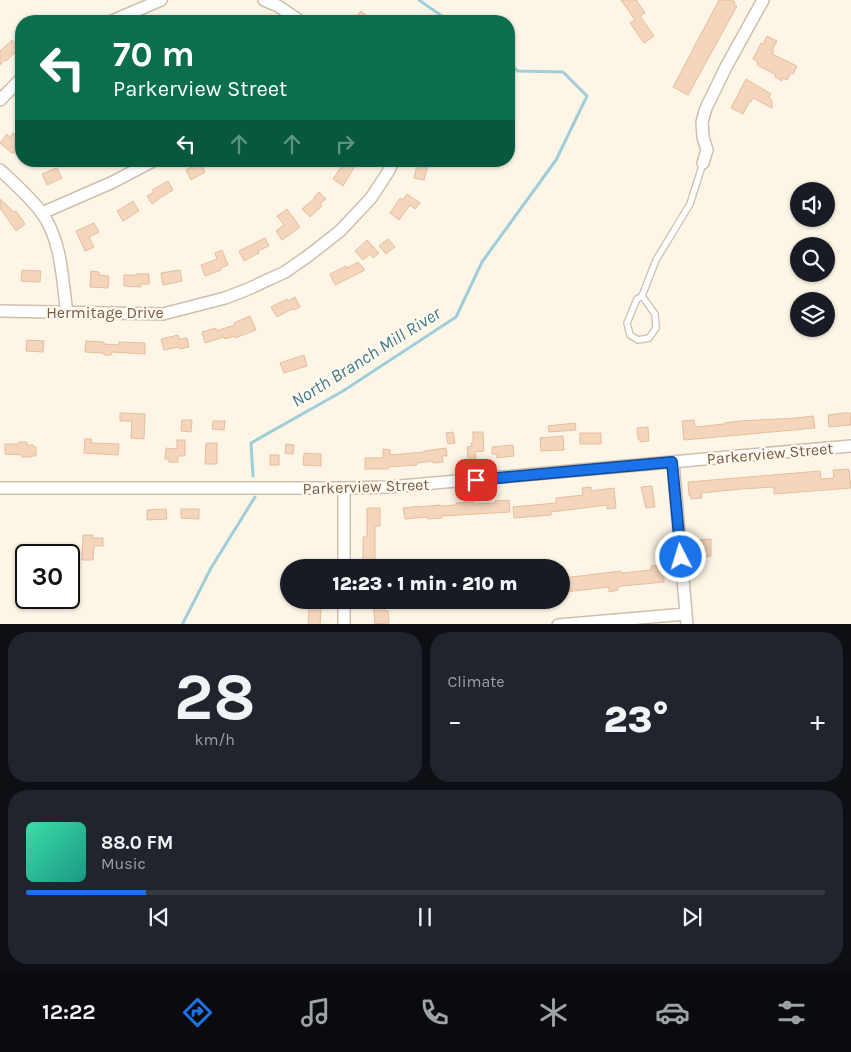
<!DOCTYPE html>
<html lang="en">
<head>
<meta charset="utf-8">
<style>
  :root { --surface:#171b24; --page:#20242c; --text:#f1f3f6; --muted:#9ea1a6; --line:#363941; --accent:#1a73e8 }
  body { margin:0; font-family:Karla,sans-serif; background:var(--page); color:var(--text); height:100vh; display:flex; flex-direction:column; font-size:19px; white-space:nowrap }
  * { box-sizing:border-box; margin:0 }
  p { font-size:16px; color:var(--muted) }
  .icon { flex:none; width:28px; height:28px; fill:none; stroke:currentColor; stroke-width:2; stroke-linecap:round; stroke-linejoin:round }
  .map { position:relative; height:624px; overflow:hidden }
  .panel { display:flex; flex-direction:column; gap:8px; padding:8px; background:#0d0f14; flex:1 }
  .panel>* { flex:none }
  .guide { position:absolute; left:15px; top:15px; width:500px; height:152px; border-radius:20px; box-shadow:0 1px 4px #0004; background:#0b6e4f; color:#fff; overflow:hidden }
  .buttons { position:absolute; left:790px; top:182px; display:grid; gap:10px }
  .buttons a { display:grid; place-items:center; width:45px; height:45px; border-radius:50%; background:var(--surface); box-shadow:0 1px 4px #0004; font-size:25px }
  .speed { position:absolute; left:15px; top:544px; display:flex; gap:10px; font-size:25px; font-weight:700; text-align:center }
  .speed>* { display:grid; place-content:center; width:65px; height:65px; border-radius:50%; background:var(--surface); box-shadow:0 1px 4px #0004; line-height:1 }
  .speed .limit { border:2px solid #111; border-radius:8px; background:#fff; color:#111 }
  .pin { position:absolute; display:grid; place-items:center; width:42px; height:42px; color:#fff; margin:-21px; border-radius:10px; box-shadow:0 2px 8px #0006 }
  .me { position:absolute; width:55px; margin:-28px; rotate:355deg; stroke-linejoin:round; filter:drop-shadow(0 0 4px #0008) }
  .turn { display:flex; align-items:center; gap:18px; height:105px; padding:0 15px; font-size:22px }
  .turn .icon { width:65px; height:65px; stroke-width:2.5 }
  .turn b { display:block; font-size:35px; line-height:42px }
  .lanes { display:flex; align-items:center; height:48px; padding:0 15px; background:#0003; justify-content:center; gap:25px; direction:ltr }
  .lanes .off { opacity:.35 }
  .big { font-size:38px; font-weight:800; line-height:1.1 }
  .panel .tile { flex:1; display:flex; flex-direction:column; justify-content:center; gap:8px; min-width:0; padding:0 18px; border-radius:20px; background:var(--page) }
  .panel .dial { align-items:center; gap:0 }
  .dial b { font-size:65px; line-height:1 }
  .song { display:flex; align-items:center; gap:15px }
  .cover { width:60px; height:60px; border-radius:8px; background:linear-gradient(135deg,hsl(160 70% 55%),hsl(170 70% 35%)) }
  .played { height:5px; border-radius:2px; background:linear-gradient(90deg,var(--accent) 15%,var(--line) 15%) }
  .keys { display:flex; justify-content:space-around; direction:ltr }
  .heat { display:flex; justify-content:space-between; align-items:center; font-size:28px; direction:ltr }
  .panel .tiles { flex:1; display:grid; gap:8px; grid-template-columns:1fr 1fr }
  .tile:last-child { grid-column:span 2 }
  .trip { position:absolute; left:280px; top:559px; width:290px; height:50px; border-radius:25px; background:var(--surface); box-shadow:0 1px 4px #0004; font-weight:800; line-height:50px; text-align:center }
  .tab-bar { display:flex; height:80px; justify-content:space-around; align-items:center; background:#090b0e; color:var(--muted) }
  .tab-bar .icon { width:35px; height:35px }
  .tab-bar .active { color:var(--accent) }
  .tab-bar b { font-size:22px; color:var(--text) }
  .map>svg:first-child { display:block }
</style>
</head>
<body>
<div class="map">
<svg width="851" height="625" viewBox="0 0 851 625">
  <rect width="100%" height="100%" fill="#fdf6e6"/>
  <g fill="none" stroke-linecap="round" stroke-linejoin="round">
    <path stroke="#9fceda" stroke-width="3" d="M419,0L449,21
      M253,476L251,443L343,391L456,317L482,262L556,160L587,96L563,72L518,71L509,64
      M182,625L211,568L255,497"/>
  </g>
  <path fill="#f4d6bd" stroke="#e7bd9d" d="M621,0H636L645,13L640,16L654,36L644,43L630,23L635,20Z
    M719,0H731L735,2L734,5L737,6L688,95L673,87Z
    M361,11L374,21H353Z
    M767,36L777,41L772,50L774,51L772,54L797,66L793,74L791,73L787,80L783,78L782,81L775,77L776,75L757,65L758,62L753,59L761,43L763,44Z
    M12,40L19,49L6,61L5,60L0,65V51Z
    M746,79L771,94L769,97L772,101V108L753,98L751,102L750,101L743,114L731,108Z
    M13,133L20,139L17,143L21,146V158L13,152L12,153L0,143L7,134L10,137Z
    M345,161H358L343,186L333,179Z
    M418,161H429L424,180L414,178Z
    M200,162L205,172L191,180L186,170Z
    M57,168L62,178L47,185L42,174Z
    M168,181L173,190L158,199V200L152,204L147,196L154,192L152,190Z
    M319,192L326,199L320,204L322,206L310,217L302,209L315,198L314,197Z
    M407,194L420,203L415,209L410,205L399,220L390,213L400,198L403,200Z
    M0,199L14,212L16,211L25,224L16,231L0,208Z
    M133,201L139,211L123,221L117,211Z
    M287,209L300,227L282,240L276,231L284,225L277,216Z
    M94,223L99,232L89,237L94,247L85,251L76,231Z
    M265,238L269,246L258,251L259,253L244,261L239,251Z
    M388,239L395,247L386,254L379,246Z
    M367,240L379,253L373,258L370,254L363,260L355,251Z
    M222,250L228,265L221,268V270L205,276L201,265L217,259L215,253Z
    M358,262L365,270L335,285L330,274L346,266L347,268Z
    M22,270L41,271L40,282L21,281Z
    M180,270L182,281L163,285L161,273Z
    M91,271L99,272V275L109,276L108,288L90,287Z
    M136,274H149V284H141V287L124,286V275H136Z
    M295,297L300,307L293,310L292,309L277,317L271,307L287,299L288,301Z
    M250,316L256,330L235,338V336L225,339L224,337L205,343L202,332L216,328V331L235,325L234,323Z
    M178,335L179,339L187,338L189,347L180,349L179,347L164,350L161,339Z
    M27,340L44,341L43,352L26,351Z
    M86,341L104,342V344L119,345V342L145,343V354L112,352L111,355H104V353L85,352Z
    M304,355L307,366L284,373L280,363Z
    M120,413L145,414L144,439L131,438L132,421H120Z
    M844,413H851V425L829,427L828,415Z
    M813,416L815,428L684,440L682,421L694,420L695,427L724,424V423L739,421L796,418Z
    M182,420H192L191,432L181,431Z
    M213,421H225L224,430L212,429Z
    M575,423L576,430L549,432L548,426Z
    M648,427L649,441L640,442V439H638L637,428Z
    M453,432L455,443L448,444L446,433Z
    M473,432H483L484,451L475,452L476,458H468L467,447L472,446L471,443H473Z
    M580,433H601V444H580Z
    M563,436L564,450L541,451L540,438Z
    M85,439H92L91,443L119,444L118,455L84,453Z
    M177,440H185V456H178V462H169V459H165L166,448L177,449Z
    M19,442H27V445H33L34,447H36V456H32V457H22V455L5,454V444H19Z
    M206,443H217V464H205Z
    M286,444L294,445L293,454L285,453Z
    M513,445L514,456L497,458V454H492V447Z
    M446,448L447,456H442L443,462L433,463V461L417,463V465L388,467V469H365V458H383V449L390,450V455L424,452V451Z
    M304,453L321,454V466L303,465Z
    M270,455H279V465H270Z
    M849,469L851,488L774,494V487L741,489L701,493L702,498L691,499L690,495H689L688,482L820,471L821,479L834,478L833,470Z
    M652,486L655,507L646,508L641,487Z
    M591,487V491L614,488L616,508L607,509V505L551,512V515L514,518L513,507L556,503V498L583,495L582,488Z
    M509,500L510,512L441,516L442,518L428,519L427,517L405,519L403,508L420,506V507L440,505V506L456,505V503L474,502V504L495,503V501Z
    M367,508H380V526H375V568H363V537H367Z
    M166,509L167,519L147,520V510Z
    M181,509H199V519L181,518Z
    M83,535H93V538H103V546H94L93,560H82Z
    M711,539V556L698,557V540Z
    M671,565V572H664V582L622,586L618,587V590L609,592V587L565,592L563,578L621,571V573L651,570V566Z
    M373,600H384L385,611H388L389,623L375,624Z
    M309,607L321,608L320,625H308Z"/>
  <g fill="none" stroke-linecap="round" stroke-linejoin="round">
    <g stroke="#d0beac" stroke-width="8">
      <path id="service" d="M642,296L655,314L656,328L649,338L638,340L630,335L627,323L637,299L642,296L656,260L690,204L703,163"/>
    </g>
    <g stroke="#d0beac" stroke-width="14">
      <path id="minor" d="M264,0L278,6L300,21
        M112,21L161,0
        M0,100L21,79
        M703,163L707,150L703,137L702,122L706,108L726,67L763,0
        M0,170C14,183 29,196 41,212C62,240 62,279 67,313
        M42,213L113,182L153,161
        M0,311L163,314L225,298L246,290L285,272L308,256L340,231L371,198L388,172L393,161
        M673,462L687,625
        M0,488H344L389,487L851,446
        M344,568V488
        M344,625V600
        M558,625L686,614"/>
    </g>
    <use href="#service" stroke="#fff" stroke-width="5.5"/>
    <use href="#minor" stroke="#fff" stroke-width="11"/>
  </g>
  <g fill="none" stroke-linecap="round" stroke-linejoin="round">
    <g stroke="#114b97" stroke-width="12">
      <path id="route" d="M476,480L672,462L681,557"/>
    </g>
    <use href="#route" stroke="#1a73e8" stroke-width="9"/>
  </g>
  <g text-anchor="middle" stroke-width="4.5" stroke-linejoin="round" paint-order="stroke">
    <g font-size="16" fill="#785d4a" stroke="#fff9ee">
      <text x="105" y="318">Hermitage Drive</text>
      <text transform="translate(770 453) rotate(-5)" y="6">Parkerview Street</text>
      <text transform="translate(366 486) rotate(-2)" y="6">Parkerview Street</text>
    </g>
    <g font-size="18" font-style="italic" fill="#427b8c" stroke="#fff9ee">
      <text transform="translate(366 357) rotate(-32)" y="6">North Branch Mill River</text>
    </g>
  </g>
</svg>
<div class="buttons">
<a><svg class="icon" aria-label="sound" viewBox="0 0 24 24"><path d="M4 9h4l5-4v14l-5-4H4zM17 9q2 3 0 6"/></svg></a>
<a><svg class="icon" aria-label="search" viewBox="0 0 24 24"><circle cx="10" cy="10" r="6"/><path d="M15 15l6 6"/></svg></a>
<a><svg class="icon" aria-label="layers" viewBox="0 0 24 24"><path d="M12 4l9 5-9 5-9-5zM3 14l9 5 9-5"/></svg></a>
</div>
<div class="speed"><div class="limit">30</div></div>
<div class="pin" style="left:476px;top:480px;background:#d93025"><svg class="icon" aria-label="arrive" viewBox="0 0 24 24"><path d="M6 21V4h12l-3 4 3 4H6"/></svg></div>
<svg class="me" style="left:681px;top:557px" viewBox="-20 -20 40 40"><circle r="17" fill="#1a73e8" stroke="#fff" stroke-width="3"/><path d="M0-11L8 9 0 5-8 9z" fill="#fff"/></svg>
<div class="trip">12:23 · 1 min · 210 m</div>
<div class="guide">
<div class="turn"><svg class="icon" aria-label="left" viewBox="0 0 24 24"><path d="M17 20v-9H6M10 6l-5 5 5 5"/></svg><div><b>70 m</b>Parkerview Street</div></div>
<div class="lanes"><svg class="icon" aria-label="left" viewBox="0 0 24 24"><path d="M17 20v-9H6M10 6l-5 5 5 5"/></svg><svg class="icon off" aria-label="ahead" viewBox="0 0 24 24"><path d="M12 20V5M6 11l6-6 6 6"/></svg><svg class="icon off" aria-label="ahead" viewBox="0 0 24 24"><path d="M12 20V5M6 11l6-6 6 6"/></svg><svg class="icon off" aria-label="right" viewBox="0 0 24 24"><path d="M7 20v-9h11M14 6l5 5-5 5"/></svg></div>
</div>
</div>
<section class="panel">
<div class="tiles">
<div class="tile dial"><b>28</b><p>km/h</p></div>
<div class="tile"><p>Climate</p>
<div class="heat"><a>−</a><b class="big">23°</b><a>+</a></div>
</div>
<div class="tile">
<div class="song"><i class="cover"></i><div><b>88.0 FM</b><p>Music</p></div></div>
<div class="played"></div>
<div class="keys"><svg class="icon" aria-label="previous" viewBox="0 0 24 24"><path d="M18 5L8 12l10 7zM5 5v14"/></svg><svg class="icon" aria-label="pause" viewBox="0 0 24 24"><path d="M8 5v14M16 5v14"/></svg><svg class="icon" aria-label="next" viewBox="0 0 24 24"><path d="M6 5l10 7-10 7zM19 5v14"/></svg></div>
</div>
</div>
</section>
<nav class="tab-bar">
<b>12:22</b>
<svg class="icon active" aria-label="directions" viewBox="0 0 24 24"><path d="M12 3l9 9-9 9-9-9zM9 14v-3h6M13 9l2 2-2 2"/></svg>
<svg class="icon" aria-label="music" viewBox="0 0 24 24"><path d="M9 18V5l10-2v13"/><circle cx="6" cy="18" r="3"/><circle cx="16" cy="16" r="3"/></svg>
<svg class="icon" aria-label="phone" viewBox="0 0 24 24"><path d="M5 4h4l2 5-3 2q2 4 5 5l2-3 5 2v4C11 20 4 13 5 4z"/></svg>
<svg class="icon" aria-label="climate" viewBox="0 0 24 24"><path d="M12 3v18M4 7l16 10M4 17L20 7"/></svg>
<svg class="icon" aria-label="car" viewBox="0 0 24 24"><path d="M5 17H2v-5l4-1 3-4h7l3 4 3 1v5h-3M9 17h6M6 11h13"/><circle cx="7" cy="17" r="2"/><circle cx="17" cy="17" r="2"/></svg>
<svg class="icon" aria-label="filters" viewBox="0 0 24 24"><path d="M4 7h16M4 17h16"/><circle cx="9" cy="7" r="2"/><circle cx="15" cy="17" r="2"/></svg>
</nav>
</body>
</html>
